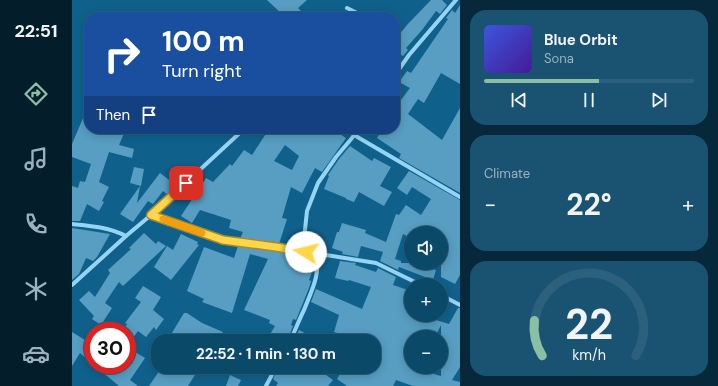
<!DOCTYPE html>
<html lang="en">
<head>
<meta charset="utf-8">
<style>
  :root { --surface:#0b4969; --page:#195371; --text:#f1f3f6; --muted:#9ab2c0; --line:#2b617d; --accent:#8abfa5 }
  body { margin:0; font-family:"DM Sans",sans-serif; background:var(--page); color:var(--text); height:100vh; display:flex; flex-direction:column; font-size:15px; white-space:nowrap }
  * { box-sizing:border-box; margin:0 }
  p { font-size:13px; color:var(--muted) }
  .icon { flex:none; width:22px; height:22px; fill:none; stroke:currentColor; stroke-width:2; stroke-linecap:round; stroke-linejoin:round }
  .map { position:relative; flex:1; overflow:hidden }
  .sheet { display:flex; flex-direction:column; gap:10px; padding:10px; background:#06283a; width:258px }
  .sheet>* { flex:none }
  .top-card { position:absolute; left:12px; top:12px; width:316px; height:122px; border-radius:16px; box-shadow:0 2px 10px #0003,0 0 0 1px var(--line); background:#1a4fa0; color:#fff; overflow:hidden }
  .controls { position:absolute; left:332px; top:226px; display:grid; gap:8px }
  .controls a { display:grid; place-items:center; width:44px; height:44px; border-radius:50%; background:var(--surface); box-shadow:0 2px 10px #0003,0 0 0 1px var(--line); font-size:20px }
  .speed { position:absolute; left:12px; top:322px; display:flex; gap:8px; font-size:20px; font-weight:700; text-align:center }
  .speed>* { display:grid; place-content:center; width:52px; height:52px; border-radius:50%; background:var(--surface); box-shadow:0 2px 10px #0003,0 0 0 1px var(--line); line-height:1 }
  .speed .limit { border:6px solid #d22; background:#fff; color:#111 }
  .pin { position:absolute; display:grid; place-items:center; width:34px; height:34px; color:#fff; margin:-17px; border-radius:8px; box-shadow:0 2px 6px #0006 }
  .me { position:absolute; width:44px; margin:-22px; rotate:279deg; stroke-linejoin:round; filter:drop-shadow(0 0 3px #0008) }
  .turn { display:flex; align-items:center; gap:14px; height:84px; padding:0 12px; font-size:18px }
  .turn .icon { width:52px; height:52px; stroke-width:2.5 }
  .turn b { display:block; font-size:28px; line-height:34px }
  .then { display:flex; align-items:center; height:38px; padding:0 12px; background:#0003; gap:8px; font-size:15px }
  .big { font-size:30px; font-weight:700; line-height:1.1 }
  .sheet .tile { flex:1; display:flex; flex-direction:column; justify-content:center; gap:6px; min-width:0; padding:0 14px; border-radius:16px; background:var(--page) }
  .sheet .dial { align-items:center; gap:0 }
  .dial svg { height:104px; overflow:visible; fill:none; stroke:var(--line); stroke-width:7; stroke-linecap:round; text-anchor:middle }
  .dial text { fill:var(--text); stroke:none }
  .song { display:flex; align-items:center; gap:12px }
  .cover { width:48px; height:48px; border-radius:6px; background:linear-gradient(135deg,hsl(230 70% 55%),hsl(260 70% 35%)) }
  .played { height:4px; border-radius:2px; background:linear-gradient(90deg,var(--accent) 55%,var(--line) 55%) }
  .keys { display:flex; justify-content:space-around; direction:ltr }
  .heat { display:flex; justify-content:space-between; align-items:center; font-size:22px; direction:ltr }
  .trip { position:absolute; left:79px; top:334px; width:230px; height:40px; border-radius:16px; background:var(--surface); box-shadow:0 2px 10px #0003,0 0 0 1px var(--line); font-weight:700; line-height:40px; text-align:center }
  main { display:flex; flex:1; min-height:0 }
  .tab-bar { display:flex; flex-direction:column; width:72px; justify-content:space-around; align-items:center; background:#041d2a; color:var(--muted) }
  .tab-bar .icon { width:28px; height:28px }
  .tab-bar .on { color:var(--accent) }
  .tab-bar b { font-size:18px; color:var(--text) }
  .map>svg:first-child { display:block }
</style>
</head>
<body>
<main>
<nav class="tab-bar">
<b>22:51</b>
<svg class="icon on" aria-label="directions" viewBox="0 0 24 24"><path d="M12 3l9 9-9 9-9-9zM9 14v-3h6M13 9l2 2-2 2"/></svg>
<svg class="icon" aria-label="music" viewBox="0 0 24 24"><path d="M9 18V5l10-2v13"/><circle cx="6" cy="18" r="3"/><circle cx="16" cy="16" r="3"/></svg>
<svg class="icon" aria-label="phone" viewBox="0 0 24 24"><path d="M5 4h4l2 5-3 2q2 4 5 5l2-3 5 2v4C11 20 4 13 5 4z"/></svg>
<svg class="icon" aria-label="climate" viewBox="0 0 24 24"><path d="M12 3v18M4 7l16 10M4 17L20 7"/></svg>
<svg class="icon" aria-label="car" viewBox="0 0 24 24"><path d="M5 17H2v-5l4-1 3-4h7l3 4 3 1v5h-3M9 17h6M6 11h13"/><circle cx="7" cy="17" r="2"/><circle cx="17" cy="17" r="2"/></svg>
</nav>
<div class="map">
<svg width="388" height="386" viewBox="0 0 388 386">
  <rect width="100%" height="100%" fill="#0f618c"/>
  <path fill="#579ec2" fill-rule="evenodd" d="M195,0H235L226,8L235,17H213Z
    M359,0H370L375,5L368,14L364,11L350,30L334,48L336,50L331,56L323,51V41L326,36L335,25Z
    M388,5V84L369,73L352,103L346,99L336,114L370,140L388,108V193L327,158L329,154L305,138L311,129H323V108L338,88L327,82L335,71L339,73L376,19L374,18L380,10L383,13Z
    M17,104V129H54L47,145L62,149L60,158L37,152L27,182L37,187L30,201L32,202L27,211L15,204L8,221H0V186L6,188L8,181L13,182L19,164L0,157V144Z
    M197,129H260L274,138L250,172L243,168L230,193L219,187L210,218L215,219L207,244L168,239L171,232L157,228L159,220L128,210L120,223L109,216L134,178L141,182L158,164L160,166L172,150L180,155ZM213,145L227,156L220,170L202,161Z
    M278,146L300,161L302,158L319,167L308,186L320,192L312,206L287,192L282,202L274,199V198L252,189L257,176L256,175L267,159Z
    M62,167L72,169L69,186L58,183Z
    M337,171L388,200V275L383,284L369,277V233L356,225L352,233H339V238L331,234L323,259L329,261V263H345L364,270L361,280L327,267L326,270L308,261L311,252L289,246L286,257L270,254L271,252L260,248L265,232H267L270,223L294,230L293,233L314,242L324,214L327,215L334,205L349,215L359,199L340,187L335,195L325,188Z
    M88,173L104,185L96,194V195L91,191L81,204L76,201L61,222L48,214L68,186L65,203Z
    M0,228L38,234L25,257L21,261L14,258L7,274L0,280Z
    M72,233L84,244L86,241L94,246L51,286L47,282L33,303L40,308L29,325L20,319L22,316L7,300L17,291L23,297L38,273L36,270L59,249L57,248Z
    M109,234L126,242L125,244L127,245L99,280L82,267L95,246L101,250Z
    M166,246L230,255L229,259L242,264V267L237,280L239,281L237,288L224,320L221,319L219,325L221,326L215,341H194L203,326L197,323L198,320L172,310L196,259L178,254L160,313L130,302L132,299L115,291L132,247L162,258Z
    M268,261L284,263L283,265L304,272L306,268L324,277L321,285L339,291V315H348L377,324L386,308H388V367L380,380L388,382V386H341L324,380L321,386H275L265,379L272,367H294L302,370V341H285V339L262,332L267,315L239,302L244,289L290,309L299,287L277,280L276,281L263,278ZM369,325V376L348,370L349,367H339V337H363Z
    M71,286L89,297L81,310L92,319L84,330L82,327L74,337L66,331L55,346V331H51L55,324L53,323L69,302L63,298Z
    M112,313H115L130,323L151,332L147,341H95Z
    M227,330L248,341H222Z
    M0,332L21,345V364L8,353L0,366Z
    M55,347L73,358L58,380L66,386H47L22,365H55Z
    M90,367H128L116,386H77Z
    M207,367H243L261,380L256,386H204L206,383L201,379Z
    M158,375L169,380L166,386H154Z"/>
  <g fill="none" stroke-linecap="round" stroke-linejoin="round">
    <path stroke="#96d4f3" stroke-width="4" d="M275,8L287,14L284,17
      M323,75L337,55L384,0
      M282,135L388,197
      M79,215L151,240L204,247L304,263L349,285
      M0,224C20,226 36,227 54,236
      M234,252L232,239L235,211L246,183L264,157L280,138L286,129
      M0,285L54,236L79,215L172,129
      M369,295L388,305
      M218,341C223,331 227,320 232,310C239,292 250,272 243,253
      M194,386L204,367"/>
  </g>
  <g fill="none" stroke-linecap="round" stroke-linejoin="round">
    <g stroke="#a68a30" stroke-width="10">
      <path id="route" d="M114,183L79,215L151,240L204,247L234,252"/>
    </g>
    <use href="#route" stroke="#ffd54a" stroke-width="7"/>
    <path stroke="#f59e0b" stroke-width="7" d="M91,219L130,233"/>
  </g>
</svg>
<div class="controls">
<a><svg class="icon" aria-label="sound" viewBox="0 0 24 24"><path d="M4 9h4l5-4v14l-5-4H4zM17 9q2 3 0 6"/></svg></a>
<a>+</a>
<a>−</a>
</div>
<div class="speed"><div class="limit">30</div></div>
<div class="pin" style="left:114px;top:183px;background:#d93025"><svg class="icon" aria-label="arrive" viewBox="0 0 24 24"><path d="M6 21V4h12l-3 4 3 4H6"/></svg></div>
<svg class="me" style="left:234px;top:252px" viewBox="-20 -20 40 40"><circle r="19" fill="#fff"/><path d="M0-13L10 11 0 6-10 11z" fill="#ffd54a"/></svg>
<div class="trip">22:52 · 1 min · 130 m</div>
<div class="top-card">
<div class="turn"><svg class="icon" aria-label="right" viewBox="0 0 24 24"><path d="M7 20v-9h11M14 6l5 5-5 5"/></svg><div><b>100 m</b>Turn right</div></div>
<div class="then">Then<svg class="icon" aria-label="arrive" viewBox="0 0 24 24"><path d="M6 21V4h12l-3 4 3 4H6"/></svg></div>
</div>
</div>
<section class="sheet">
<div class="tile">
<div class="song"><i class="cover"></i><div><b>Blue Orbit</b><p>Sona</p></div></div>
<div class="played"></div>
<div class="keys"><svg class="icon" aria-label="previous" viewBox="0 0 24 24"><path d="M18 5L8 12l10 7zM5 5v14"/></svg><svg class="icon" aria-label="pause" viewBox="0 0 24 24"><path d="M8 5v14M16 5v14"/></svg><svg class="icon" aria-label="next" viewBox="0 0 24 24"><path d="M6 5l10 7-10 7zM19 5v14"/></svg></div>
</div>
<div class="tile"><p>Climate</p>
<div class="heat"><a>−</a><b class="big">22°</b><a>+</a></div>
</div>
<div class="tile dial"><svg viewBox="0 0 100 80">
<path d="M14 69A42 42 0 1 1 86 69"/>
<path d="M14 69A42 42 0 0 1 8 42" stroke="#8abfa5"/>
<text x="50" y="56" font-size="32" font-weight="700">22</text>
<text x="50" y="72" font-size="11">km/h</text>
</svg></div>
</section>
</main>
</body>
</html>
